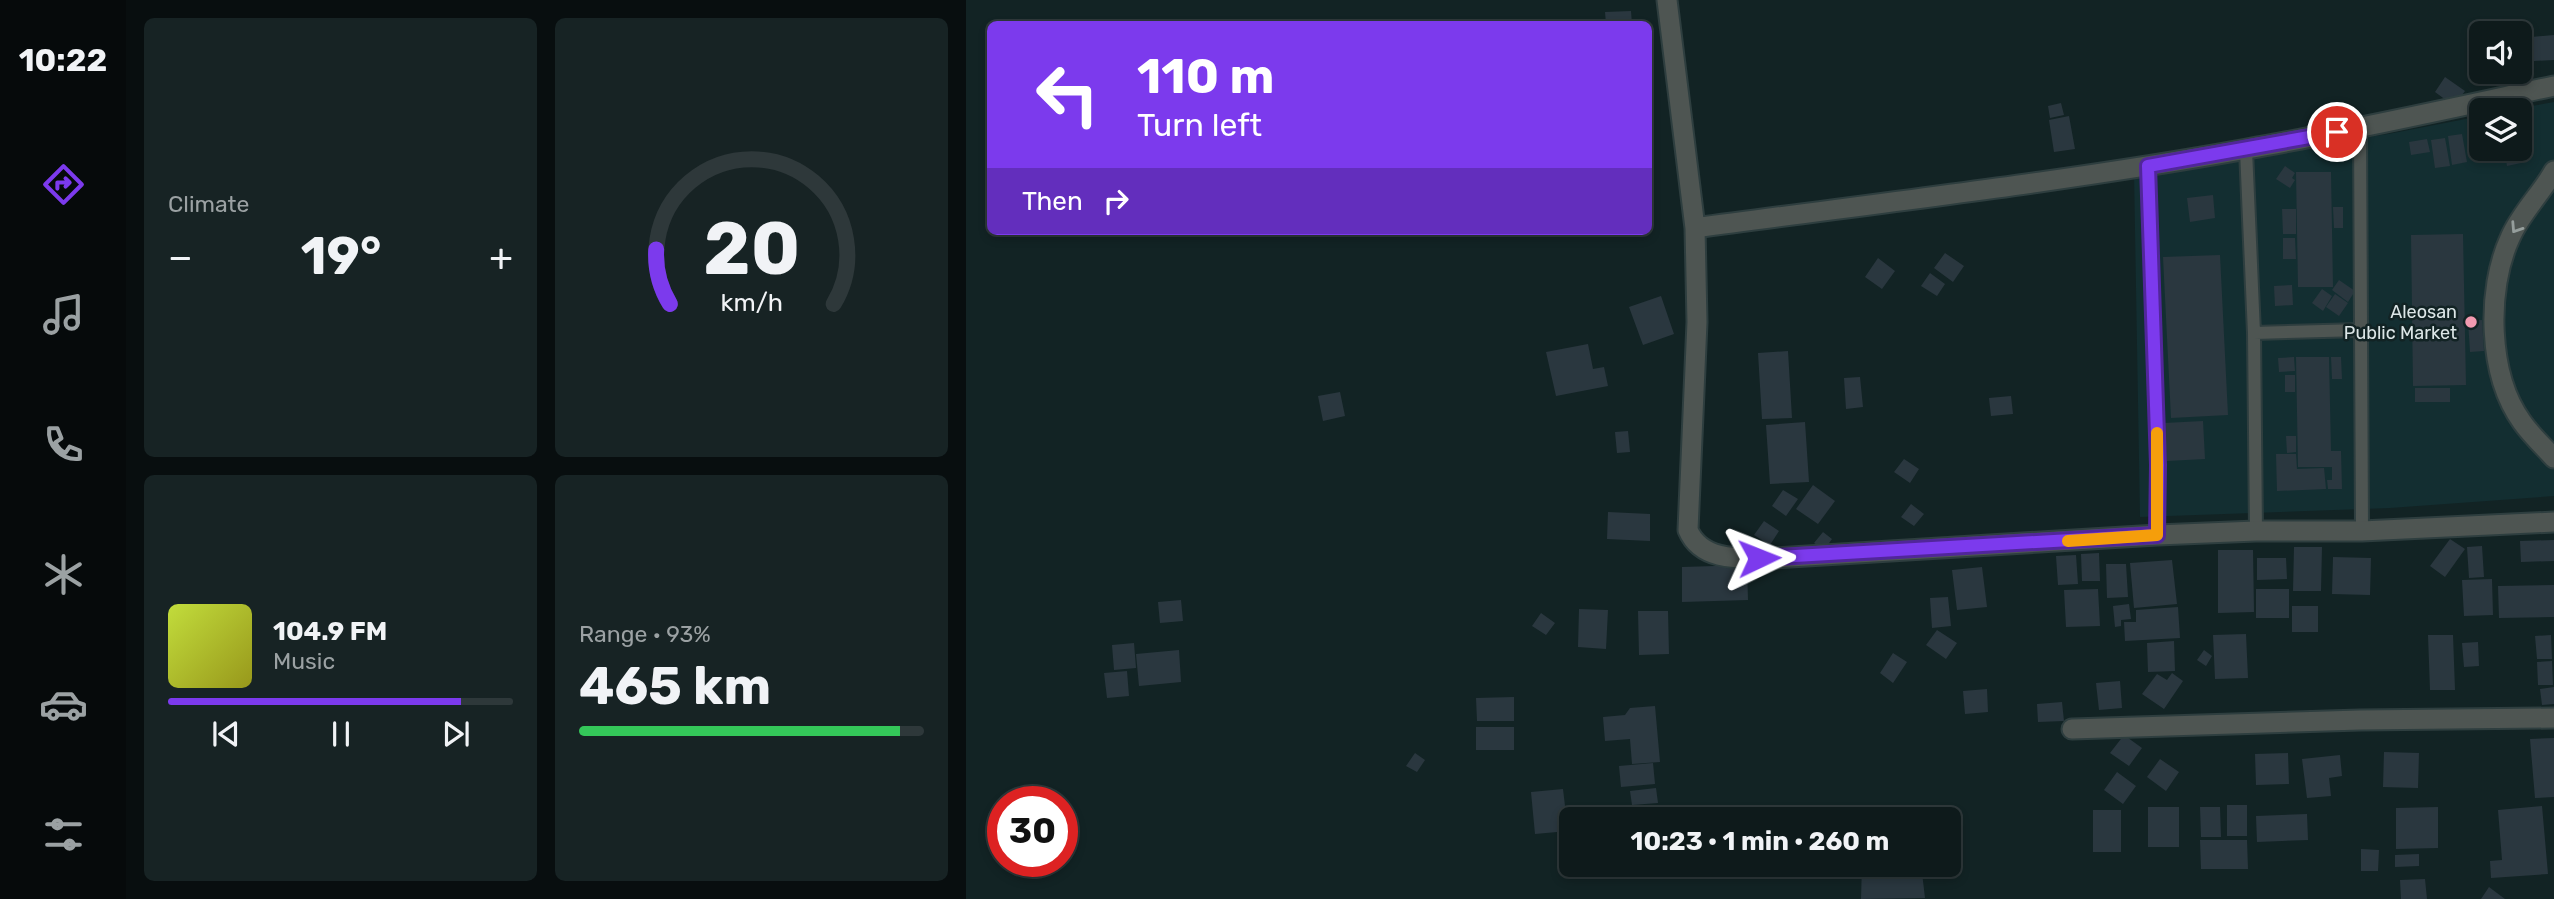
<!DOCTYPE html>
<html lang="en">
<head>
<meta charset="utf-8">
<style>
  :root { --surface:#0e1a1b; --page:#172324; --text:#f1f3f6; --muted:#9ba1a3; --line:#2e383a; --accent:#7c3aed }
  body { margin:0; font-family:Rubik,sans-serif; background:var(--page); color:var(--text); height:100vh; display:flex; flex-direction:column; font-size:26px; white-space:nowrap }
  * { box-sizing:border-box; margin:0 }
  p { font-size:23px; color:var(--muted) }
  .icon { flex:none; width:38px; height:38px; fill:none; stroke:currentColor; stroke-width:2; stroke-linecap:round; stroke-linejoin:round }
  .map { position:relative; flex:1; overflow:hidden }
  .sheet { display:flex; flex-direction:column; gap:18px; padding:18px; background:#080e0f; width:840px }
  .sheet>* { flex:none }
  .top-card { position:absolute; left:21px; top:21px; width:665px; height:214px; border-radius:10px; box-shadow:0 4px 10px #0003,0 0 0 2px var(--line); background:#7c3aed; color:#fff; overflow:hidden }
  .buttons { position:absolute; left:1503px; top:21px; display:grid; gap:14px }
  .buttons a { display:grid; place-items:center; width:63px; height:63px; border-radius:10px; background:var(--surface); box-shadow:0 4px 10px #0003,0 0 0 2px var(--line); font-size:35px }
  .speed { position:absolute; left:21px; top:786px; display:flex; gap:14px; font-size:35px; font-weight:700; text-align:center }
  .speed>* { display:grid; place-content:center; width:91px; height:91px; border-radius:50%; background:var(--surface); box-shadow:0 4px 10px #0003,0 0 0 2px var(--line); line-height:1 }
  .speed .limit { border:10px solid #d22; background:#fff; color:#111 }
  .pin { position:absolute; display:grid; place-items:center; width:60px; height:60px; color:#fff; margin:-30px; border:4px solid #fff; border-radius:50%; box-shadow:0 2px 7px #0007 }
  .me { position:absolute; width:77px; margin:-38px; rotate:88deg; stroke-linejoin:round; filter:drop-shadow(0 0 5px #0008) }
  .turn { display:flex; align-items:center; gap:24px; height:147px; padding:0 35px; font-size:32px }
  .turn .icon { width:91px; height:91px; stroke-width:2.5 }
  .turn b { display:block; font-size:49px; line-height:60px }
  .then { display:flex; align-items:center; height:66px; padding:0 35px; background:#0003; gap:14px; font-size:26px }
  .big { font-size:52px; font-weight:700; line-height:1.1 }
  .sheet .card { flex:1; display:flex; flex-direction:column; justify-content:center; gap:10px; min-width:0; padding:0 24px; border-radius:10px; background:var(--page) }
  .sheet .dial { align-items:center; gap:0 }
  .dial svg { height:182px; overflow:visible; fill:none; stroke:var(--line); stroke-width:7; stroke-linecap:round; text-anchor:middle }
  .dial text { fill:var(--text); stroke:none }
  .song { display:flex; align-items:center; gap:21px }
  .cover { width:84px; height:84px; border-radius:10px; background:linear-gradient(135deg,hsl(70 70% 55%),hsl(60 70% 35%)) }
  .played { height:7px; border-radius:4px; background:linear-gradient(90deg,var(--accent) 85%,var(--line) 85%) }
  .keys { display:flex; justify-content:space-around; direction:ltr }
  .heat { display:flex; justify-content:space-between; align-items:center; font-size:38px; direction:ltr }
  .charge { height:10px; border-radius:5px; background:linear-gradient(90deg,#34c759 93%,var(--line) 0) }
  .sheet .tiles { flex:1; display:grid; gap:18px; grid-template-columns:repeat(2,1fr) }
  .trip { position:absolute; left:593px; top:807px; width:402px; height:70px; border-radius:10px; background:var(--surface); box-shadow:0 4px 10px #0003,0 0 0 2px var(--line); font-weight:700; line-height:70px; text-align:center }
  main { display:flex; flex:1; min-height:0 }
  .dock { display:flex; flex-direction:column; width:126px; justify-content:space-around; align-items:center; background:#060a0b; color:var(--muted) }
  .dock .icon { width:49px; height:49px }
  .dock .active { color:var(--accent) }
  .dock b { font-size:32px; color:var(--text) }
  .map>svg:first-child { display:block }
</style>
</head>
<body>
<main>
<nav class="dock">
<b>10:22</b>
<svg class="icon active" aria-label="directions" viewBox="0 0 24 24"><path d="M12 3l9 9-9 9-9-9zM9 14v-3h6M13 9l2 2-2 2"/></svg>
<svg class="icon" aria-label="music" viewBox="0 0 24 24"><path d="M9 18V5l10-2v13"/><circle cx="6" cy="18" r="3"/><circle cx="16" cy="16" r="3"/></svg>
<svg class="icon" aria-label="phone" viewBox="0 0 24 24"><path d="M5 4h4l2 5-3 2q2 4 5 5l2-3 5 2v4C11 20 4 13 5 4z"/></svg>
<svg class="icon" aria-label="climate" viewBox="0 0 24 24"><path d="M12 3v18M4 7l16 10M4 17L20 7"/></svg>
<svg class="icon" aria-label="car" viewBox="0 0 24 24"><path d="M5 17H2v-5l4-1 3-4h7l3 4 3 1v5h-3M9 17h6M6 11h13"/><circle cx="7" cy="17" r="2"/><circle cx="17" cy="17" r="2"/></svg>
<svg class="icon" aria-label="filters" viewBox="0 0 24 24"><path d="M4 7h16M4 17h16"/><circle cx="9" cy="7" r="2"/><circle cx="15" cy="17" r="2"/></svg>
</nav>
<section class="sheet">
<div class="tiles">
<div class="card"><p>Climate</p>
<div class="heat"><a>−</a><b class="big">19°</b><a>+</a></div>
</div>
<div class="card dial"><svg viewBox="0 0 100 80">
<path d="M14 69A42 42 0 1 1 86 69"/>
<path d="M14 69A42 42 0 0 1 8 45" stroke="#7c3aed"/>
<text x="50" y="56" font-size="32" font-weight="700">20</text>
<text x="50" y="72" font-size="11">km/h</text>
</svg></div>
<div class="card">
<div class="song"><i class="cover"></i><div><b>104.9 FM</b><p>Music</p></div></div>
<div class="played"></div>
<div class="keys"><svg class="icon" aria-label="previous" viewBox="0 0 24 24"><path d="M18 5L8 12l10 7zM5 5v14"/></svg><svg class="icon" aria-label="pause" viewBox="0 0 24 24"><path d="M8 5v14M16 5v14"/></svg><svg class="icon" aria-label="next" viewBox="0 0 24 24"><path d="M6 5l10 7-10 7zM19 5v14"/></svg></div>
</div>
<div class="card"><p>Range · 93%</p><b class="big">465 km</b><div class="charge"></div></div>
</div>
</section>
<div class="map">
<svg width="1588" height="899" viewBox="0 0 1588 899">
  <rect width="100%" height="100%" fill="#122324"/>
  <path fill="#132e31" d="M1588,102V496L1424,508L1174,517L1168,172L1422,134L1515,116L1516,149H1554V110H1544Z"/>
  <path fill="#2a373f" d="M665,11L666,24H640L639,12Z
    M1588,35V60L1568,61L1565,37Z
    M1479,77L1499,91L1488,106L1469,92Z
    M1095,103L1098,115L1084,118L1082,106Z
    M1103,116L1109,149L1088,152L1083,120Z
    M1496,134L1501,162L1486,165L1482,136Z
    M1479,138L1484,166L1469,168L1465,140Z
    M1461,139L1464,152L1445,155L1443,142Z
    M1538,149H1553L1555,163L1541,166Z
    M1319,166L1329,173L1326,178L1329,180L1324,188L1310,179Z
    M1330,172H1365L1367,287H1332Z
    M1247,195L1249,218L1224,222L1221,198Z
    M1367,207H1377V228H1368Z
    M1316,209H1330V234H1317Z
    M1497,234L1500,385L1447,386L1445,235Z
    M1317,238H1329L1330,259H1317Z
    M979,253L998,266L987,282L968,268Z
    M1254,255L1262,415L1205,418L1197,257Z
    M912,258L929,271L916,289L899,277Z
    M964,273L979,284L971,296L955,286Z
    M1373,280L1389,291L1382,302L1366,290Z
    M1326,285L1327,305L1309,306L1308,286Z
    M1356,289L1366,296L1357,311L1346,303Z
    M1369,294L1382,303L1373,316L1360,307Z
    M695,296L708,334L677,345L663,307Z
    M1516,320L1518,351L1504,352L1502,321Z
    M622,344L627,369L638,367L642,386L590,396L580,352Z
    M822,351L826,418L796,419L792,353Z
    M1328,357L1329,371L1313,372L1312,358Z
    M1330,357H1363L1365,451H1375L1376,489H1362L1361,480H1366V467H1332Z
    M1365,357H1375L1376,379H1366Z
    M1319,375H1329V392H1319Z
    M894,377L897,407L880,409L878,378Z
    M1449,388H1484V402H1449Z
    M374,392L379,416L357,421L352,396Z
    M1045,396L1047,414L1025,416L1023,398Z
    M1237,421L1239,459L1201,461L1198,423Z
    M839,422L843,482L804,484L800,425Z
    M662,431L664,452L651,453L649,432Z
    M1320,436H1330V452L1321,453Z
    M1310,454H1330L1331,469L1358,468L1360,489L1311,491Z
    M938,459L953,469L944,483L928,472Z
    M847,485L869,501L852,524L830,509Z
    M817,490L832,499L820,516L806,506Z
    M945,504L958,514L948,526L935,517Z
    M642,512L684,514V541L641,539Z
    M798,521L813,531L804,545L788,535Z
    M857,532L866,539L858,550L848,543Z
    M1484,539L1499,549L1479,577L1464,566Z
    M1588,540V561L1555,562L1554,541Z
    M1516,546L1518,577L1503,578L1501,547Z
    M1328,547H1356L1355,591H1327Z
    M1252,550H1287L1288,612L1252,613Z
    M1133,553L1134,581H1116L1115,554Z
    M1110,555L1112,584L1092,585L1090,556Z
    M1367,557L1405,558L1404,595L1366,594Z
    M1291,558H1320L1321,579L1291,580Z
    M1206,560L1211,604L1168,608L1164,563Z
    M1140,564H1160L1162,597L1141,598Z
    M781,565L782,600L716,602V567Z
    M1016,567L1021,607L991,610L986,570Z
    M1526,579L1527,615L1498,616L1496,580Z
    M1588,585V617L1533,618L1532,586Z
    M1132,589L1134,626L1100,627L1098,590Z
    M1290,589H1323V618H1290Z
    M982,597L985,626L966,628L964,598Z
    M215,600L217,621L194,623L192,602Z
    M1163,604L1165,619L1155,620V626L1149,627L1147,606Z
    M1326,606H1352V632H1326Z
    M1212,607L1214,638L1159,641L1158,622H1170V610Z
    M613,609L642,610L640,649L612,647Z
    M672,611H702L703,654L673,655Z
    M575,613L589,623L580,635L566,626Z
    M971,630L991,643L980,659L960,645Z
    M1280,634L1282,678L1249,679L1247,635Z
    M1462,635H1487L1489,690H1464Z
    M1585,635L1586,659H1571L1569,636Z
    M1208,641L1209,671L1182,672L1181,643Z
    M1512,642L1513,666L1498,667L1496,643Z
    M168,643L170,668L148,670L146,645Z
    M213,650L215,682L173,686L170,654Z
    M1238,650L1246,656L1240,666L1231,660Z
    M927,653L941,662L927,683L914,673Z
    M1586,661L1587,685H1572L1571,662Z
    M161,671L163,696L141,698L138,673Z
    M1206,673L1217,681L1198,709L1176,694L1191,674L1201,680Z
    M1154,681L1156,708L1133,710L1130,683Z
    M1588,687V704L1576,705L1574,689Z
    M1021,689L1022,712L999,714L997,691Z
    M548,697V721H511L510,698Z
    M1096,702L1098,721L1072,722L1071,704Z
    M689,706L694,762L666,764L664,739L639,741L637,717L659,715L664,708Z
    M510,727H548V750H510Z
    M1158,735L1176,748L1163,766L1144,753Z
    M1588,738V797L1569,798L1564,739Z
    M1418,752L1453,753L1452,788L1417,787Z
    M449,753L459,760L451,772L440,766Z
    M1322,753L1323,784L1290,785L1289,754Z
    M1374,755L1376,776L1363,778L1365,796L1341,798L1336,759Z
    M1194,759L1213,772L1200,791L1181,777Z
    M687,763L689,784L655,787L653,766Z
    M1151,772L1170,786L1157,804L1138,790Z
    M690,788L692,803L666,805L664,791Z
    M597,789L602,831L569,834L565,792Z
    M1261,805H1281V836H1261Z
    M1576,806L1582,874L1525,878L1524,861L1536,860L1532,810Z
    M1182,807H1213V847H1182Z
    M1234,807H1254L1255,837H1235Z
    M1472,807V848L1430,849V808Z
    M1127,810H1155V852H1127Z
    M1341,814L1342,840L1291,842L1290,816Z
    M1234,840H1281L1282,869H1235Z
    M1395,849L1413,850L1412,871H1395Z
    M1453,854V866L1429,867V855Z
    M896,864H955L959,898L895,899Z
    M1459,879L1461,899H1435L1434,880Z
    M1523,887L1539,899H1515Z"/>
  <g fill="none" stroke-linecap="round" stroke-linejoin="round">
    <g stroke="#2e3e3f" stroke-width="16">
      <path id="service" d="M1394,128L1396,531
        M1280,150L1288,333L1290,531
        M1182,166L1192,465L1191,535
        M1288,333L1395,330"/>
    </g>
    <g stroke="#2e3e3f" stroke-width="23">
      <path id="minor" d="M701,0L729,228L731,322L722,530C736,563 777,558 808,558L1191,535L1290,531H1396L1588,522
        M1588,171C1575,194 1554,214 1544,238C1520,290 1522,375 1556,422C1565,435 1578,447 1588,458
        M729,228C913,203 1098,182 1281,149C1384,131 1486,108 1588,86
        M1106,729L1394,720L1588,718"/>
    </g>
    <use href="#service" stroke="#4e5552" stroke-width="12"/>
    <use href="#minor" stroke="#4e5552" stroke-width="19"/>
  </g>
  <defs><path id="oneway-chevron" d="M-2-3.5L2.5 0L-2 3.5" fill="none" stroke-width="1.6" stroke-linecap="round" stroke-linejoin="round" transform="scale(1.75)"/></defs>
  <use stroke="#959e9c" href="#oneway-chevron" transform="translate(1550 228) rotate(123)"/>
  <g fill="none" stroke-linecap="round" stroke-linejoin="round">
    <g stroke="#51269a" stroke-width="18">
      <path id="route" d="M793,558L1191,535L1192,465L1182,166L1371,132"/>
    </g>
    <use href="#route" stroke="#7c3aed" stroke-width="12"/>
    <path stroke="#f59e0b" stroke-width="12" d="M1102,541L1191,535V433"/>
  </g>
  <circle fill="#f29ab0" stroke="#122324" stroke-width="2.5" cx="1505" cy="322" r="7"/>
  <g text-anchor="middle" stroke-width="5" stroke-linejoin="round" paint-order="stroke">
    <g font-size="18" fill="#dce6e7" stroke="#122324" text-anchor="end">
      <text x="1491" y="318">Aleosan<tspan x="1491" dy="21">Public Market</tspan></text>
    </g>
  </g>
</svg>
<div class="buttons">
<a><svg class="icon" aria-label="sound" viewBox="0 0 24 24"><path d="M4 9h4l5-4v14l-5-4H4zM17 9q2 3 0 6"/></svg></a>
<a><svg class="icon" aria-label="layers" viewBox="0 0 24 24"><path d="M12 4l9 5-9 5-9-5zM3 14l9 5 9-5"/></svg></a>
</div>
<div class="speed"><div class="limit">30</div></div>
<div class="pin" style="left:1371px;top:132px;background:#d93025"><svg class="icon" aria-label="arrive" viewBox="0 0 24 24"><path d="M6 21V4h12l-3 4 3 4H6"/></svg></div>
<svg class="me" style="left:793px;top:558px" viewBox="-20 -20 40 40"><path d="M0-17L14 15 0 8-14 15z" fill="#7c3aed" stroke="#fff" stroke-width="4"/></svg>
<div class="trip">10:23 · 1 min · 260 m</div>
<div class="top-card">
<div class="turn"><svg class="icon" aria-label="left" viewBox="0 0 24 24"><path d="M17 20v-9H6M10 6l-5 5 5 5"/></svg><div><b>110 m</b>Turn left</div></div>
<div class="then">Then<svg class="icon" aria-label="right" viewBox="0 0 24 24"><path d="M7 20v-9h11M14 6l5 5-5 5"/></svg></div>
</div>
</div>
</main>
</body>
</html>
